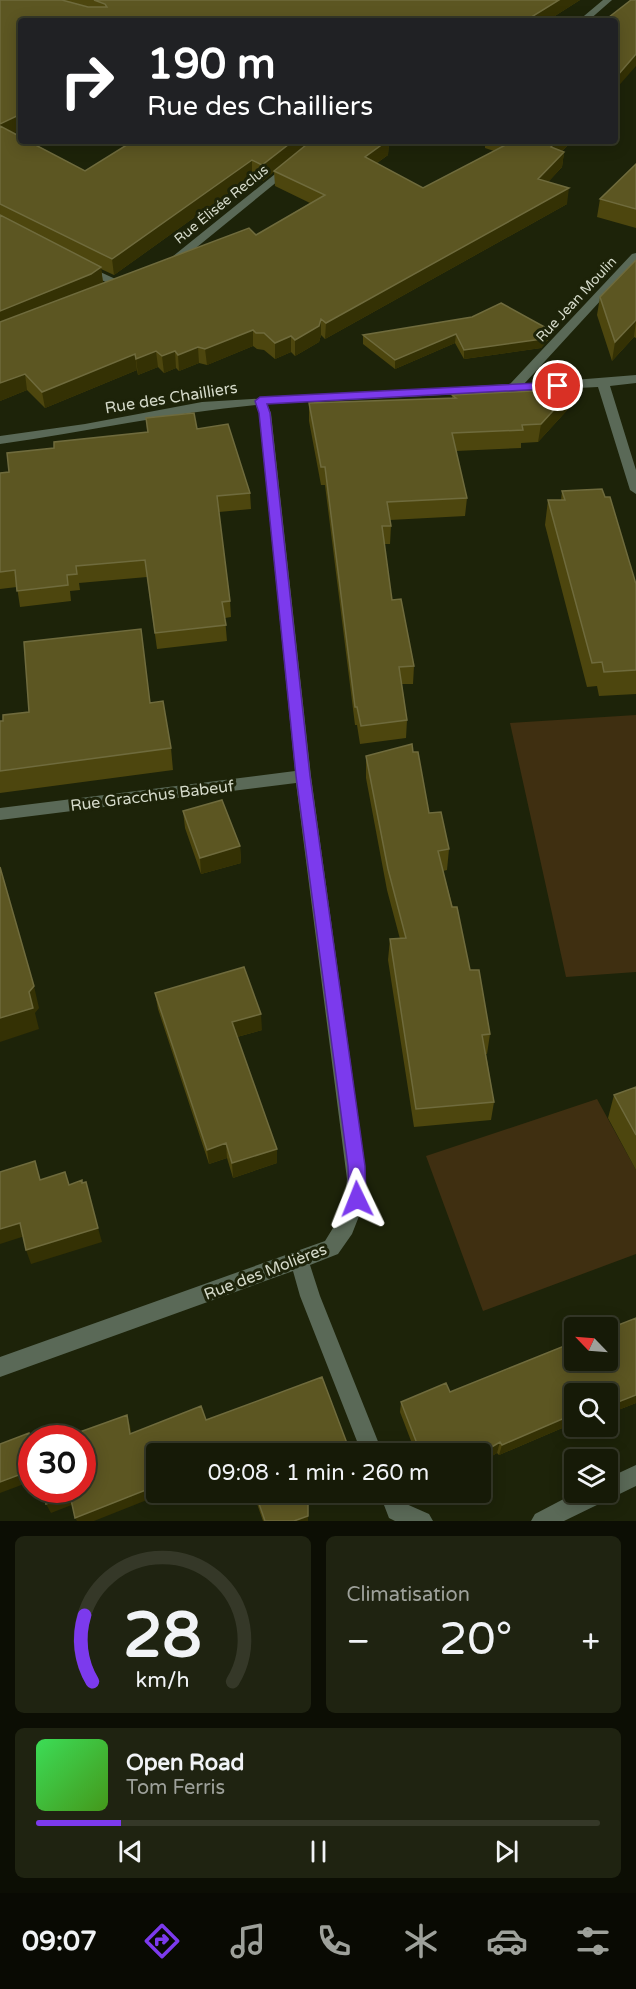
<!DOCTYPE html>
<html lang="fr">
<head>
<meta charset="utf-8">
<style>
  :root { --surface:#161a07; --page:#1f2311; --text:#f1f3f6; --muted:#9ea19b; --line:#353828; --accent:#7c3aed }
  body { margin:0; font-family:"Varela Round",sans-serif; background:var(--page); color:var(--text); height:100vh; display:flex; flex-direction:column; font-size:22px; white-space:nowrap }
  * { box-sizing:border-box; margin:0 }
  p { font-size:20px; color:var(--muted) }
  .icon { flex:none; width:33px; height:33px; fill:none; stroke:currentColor; stroke-width:2; stroke-linecap:round; stroke-linejoin:round }
  .map { position:relative; height:1521px; overflow:hidden }
  .drawer { display:flex; flex-direction:column; gap:15px; padding:15px; background:#0c0e04; flex:1 }
  .drawer>* { flex:none }
  .banner { position:absolute; left:18px; top:18px; width:600px; height:126px; border-radius:6px; box-shadow:0 3px 15px #0003,0 0 0 2px var(--line); background:#202124; color:#fff; overflow:hidden }
  .needle { width:39px; rotate:295deg }
  .fabs { position:absolute; left:564px; top:1317px; display:grid; gap:12px }
  .fabs a { display:grid; place-items:center; width:54px; height:54px; border-radius:6px; background:var(--surface); box-shadow:0 3px 15px #0003,0 0 0 2px var(--line); font-size:30px }
  .speed { position:absolute; left:18px; top:1425px; display:flex; gap:12px; font-size:30px; font-weight:700; text-align:center }
  .speed>* { display:grid; place-content:center; width:78px; height:78px; border-radius:50%; background:var(--surface); box-shadow:0 3px 15px #0003,0 0 0 2px var(--line); line-height:1 }
  .speed .limit { border:9px solid #d22; background:#fff; color:#111 }
  .pin { position:absolute; display:grid; place-items:center; width:51px; height:51px; color:#fff; margin:-26px; border:3px solid #fff; border-radius:50%; box-shadow:0 2px 6px #0007 }
  .me { position:absolute; width:66px; margin:-33px; rotate:358deg; stroke-linejoin:round; filter:drop-shadow(0 0 4px #0008) }
  .turn { display:flex; align-items:center; gap:21px; height:126px; padding:0 30px; font-size:27px }
  .turn .icon { width:78px; height:78px; stroke-width:2.5 }
  .turn b { display:block; font-size:42px; line-height:51px }
  .big { font-size:45px; font-weight:600; line-height:1.1 }
  .drawer .card { flex:1; display:flex; flex-direction:column; justify-content:center; gap:9px; min-width:0; padding:0 21px; border-radius:9px; background:var(--page) }
  .drawer .dial { align-items:center; gap:0 }
  .dial svg { height:156px; overflow:visible; fill:none; stroke:var(--line); stroke-width:7; stroke-linecap:round; text-anchor:middle }
  .dial text { fill:var(--text); stroke:none }
  .song { display:flex; align-items:center; gap:18px }
  .cover { width:72px; height:72px; border-radius:9px; background:linear-gradient(135deg,hsl(130 70% 55%),hsl(100 70% 35%)) }
  .played { height:6px; border-radius:3px; background:linear-gradient(90deg,var(--accent) 15%,var(--line) 15%) }
  .keys { display:flex; justify-content:space-around; direction:ltr }
  .heat { display:flex; justify-content:space-between; align-items:center; font-size:33px; direction:ltr }
  .drawer .tiles { flex:1; display:grid; gap:15px; grid-template-columns:1fr 1fr }
  .card:last-child { grid-column:span 2 }
  .trip { position:absolute; left:146px; top:1443px; width:345px; height:60px; border-radius:6px; background:var(--surface); box-shadow:0 3px 15px #0003,0 0 0 2px var(--line); font-weight:600; line-height:60px; text-align:center }
  .tab-bar { display:flex; height:96px; justify-content:space-around; align-items:center; background:#090a03; color:var(--muted) }
  .tab-bar .icon { width:42px; height:42px }
  .tab-bar .on { color:var(--accent) }
  .tab-bar b { font-size:27px; color:var(--text) }
  .map>svg:first-child { display:block }
</style>
</head>
<body>
<div class="map">
<svg width="636" height="1521" viewBox="0 0 636 1521">
  <rect width="100%" height="100%" fill="#1d2309"/>
  <path fill="#3f2f11" d="M636,715V972L566,977L510,723Z
    M597,1099L636,1170V1254L483,1311L426,1156Z"/>
  <g fill="none" stroke-linecap="round" stroke-linejoin="round">
    <path fill="#5a6957" fill-rule="evenodd" d="M603,0H612L588,21H578Z
      M316,141H327L175,265H167V261Z
      M636,253V262L524,384L636,375V383L610,386L636,470V494L630,490L598,387L267,404L271,413L311,776L365,1166V1201L352,1234L338,1254L310,1265L320,1296L383,1454H362L300,1296L293,1271L0,1377V1357L325,1241L344,1210L347,1179L296,783L0,820V808L295,771L259,413L256,405C170,413 85,432 0,444V436L85,424L202,402L510,384L632,254Z
      M85,265L122,282L124,284L122,286H114L81,270L80,268Z
      M636,1465V1486L564,1521H531L535,1514L577,1492H608V1478Z
      M379,1492H400L404,1503L429,1514L433,1521H395L389,1518Z"/>
  </g>
  <path fill="#4d460e" fill-rule="evenodd" d="M0,0H580L547,21H21L14,133L85,171L133,141H389L388,155L377,163L423,188L494,151L485,148V141H572L562,151L564,152L562,167L548,182L567,204L325,339L321,335L319,342L295,356L291,352L275,359L264,350L257,349L253,346L207,365L199,363L179,371L176,368L164,373L158,367L138,375L137,370L45,408L27,390L0,401ZM274,171L275,186L310,203L256,235L103,283L101,269L114,275L252,176L263,181Z
    M631,0L615,90V21Z
    M636,164V228L597,217L600,199Z
    M636,260V338L634,337L612,361L597,315L600,297Z
    M550,330L548,340L541,348L464,359L455,343L395,369L363,344V335Z
    M573,389L570,407L538,442L521,443V448L456,451L467,498L465,516L390,520L391,526L390,544H384L392,600L414,666L413,684H402L407,720L406,738L360,744L357,725H355L325,485H321L309,421V403L452,398V395Z
    M146,418L197,429L250,493L251,509L219,512L230,601L231,617L225,618L227,641L157,649L147,577L79,583L80,590L70,591L71,601L20,607L17,587L0,589V473L9,472L54,448L147,432Z
    M562,491L636,584V694L599,696L597,686L587,687L545,525L548,500H561Z
    M150,703L171,748L173,770L0,793V721Z
    M413,752L429,813L449,849L447,870L443,871L470,970L490,1034L487,1054H486L494,1102L491,1120L414,1127L388,960L390,939H400L387,890L366,778V756Z
    M183,811L240,846L241,863L201,874L185,828Z
    M155,993L262,1030L237,1037L277,1149V1163L233,1178L227,1158L209,1164L158,1009Z
    M636,1087V1170L608,1118L614,1095Z
    M636,1318V1403L608,1414V1394H574V1423L499,1455L497,1453L480,1463V1454H416L400,1412L401,1402L446,1383L450,1392L574,1342V1360H608V1329Z
    M253,1492H304L308,1503V1521H263Z"/>
  <path fill="#343104" d="M559,0H580L547,21H525Z
    M636,54V66L615,90L618,75Z
    M21,114V130L0,140V124Z
    M293,141H312L263,181L262,165Z
    M387,141H389L388,155L364,172L365,157Z
    M557,141H572L549,163L551,147Z
    M564,152L562,167L536,195L538,179Z
    M252,160V176L114,275L112,259Z
    M569,188L567,204L325,339L326,323Z
    M101,267L103,283L0,329V311Z
    M321,319V335L319,342L295,356V340Z
    M636,320L634,337L612,361L615,342Z
    M253,330V346L207,365L205,349Z
    M550,330L548,340L541,348L464,359V350Z
    M456,334L455,343L395,369V360Z
    M291,336V352L275,359V343Z
    M198,347L199,363L179,371L178,355Z
    M156,351L158,367L138,375L136,359Z
    M175,351L176,368L164,373L162,356Z
    M135,354L137,370L45,408L42,392Z
    M25,374L27,390L0,401V383Z
    M573,389L570,407L538,442L541,424Z
    M240,846L241,863L201,874L200,858Z
    M34,986L39,1008L35,1013L39,1029L0,1042V1018L29,992Z
    M261,1014L262,1030L233,1038L232,1022Z
    M226,1143L227,1158L209,1164L207,1150Z
    M277,1149V1163L233,1178L232,1163Z
    M20,1223L25,1236L0,1244V1229Z
    M98,1228L102,1242L31,1264L26,1250Z
    M636,1395V1403L608,1414V1406Z
    M574,1414V1423L499,1455L502,1445Z
    M127,1415L130,1425L133,1443L130,1434Z
    M500,1442L497,1453L480,1463V1454Z
    M32,1470V1481L0,1493V1482Z
    M156,1486V1492H167L94,1521H77L75,1518Z
    M70,1495L74,1504L51,1513L46,1504Z
    M308,1516V1521H294Z"/>
  <path fill="#5c5622" stroke="#6f6b3d" stroke-width="1.5" d="M0,0H62L88,7H107L105,4L94,0H559L525,21H21V114L0,124Z
    M631,0H636V54L618,75L615,74V21H604Z
    M0,126L21,137V141H28L85,171L133,141H293L262,165L252,160L112,259L0,204Z
    M311,141H387L365,157L423,188L513,141H512H557L551,147L564,152L538,179L569,188L326,323L321,319L319,326L295,340L291,336L275,343L264,333H256L253,330L205,349L198,347L178,355L175,351L162,356L156,351L136,359L135,354L42,392L25,374L0,383V322L249,228L256,235L325,195L274,171Z
    M636,164V209L600,199Z
    M0,215L101,267L91,274L0,311Z
    M636,260V320L615,342L600,297Z
    M501,303L550,330L542,339L464,350L456,334L395,360L363,335L472,317Z
    M573,389L541,424L522,425L523,430L452,433L467,498L387,502L391,526H382L392,600L401,599L414,666L399,667L407,720L361,726L357,707H355L325,467H321L309,403L456,398L452,395Z
    M194,413L197,429L228,424L250,493L217,496L230,601L222,602L226,625L155,633L145,560L76,566L77,574L67,575L68,585L17,591L15,570L0,572V473L9,472L7,453L54,448V442L148,432L146,418Z
    M602,489L605,497H610L636,584V670L604,672L602,662L592,663L548,500H565L562,491Z
    M141,629L150,703L163,701L171,748L0,771V721H3V715L29,712L24,642Z
    M412,744L413,752H418L429,813L441,812L449,849L438,851L452,907H457L470,970H479L490,1034L482,1035L494,1102L416,1109L390,939L406,938L388,869L366,756Z
    M222,800L240,846L200,858L183,811Z
    M0,867L34,986L29,992L33,1008L0,1018Z
    M244,967L261,1014L232,1022L277,1149L232,1163L226,1143L207,1150L155,993Z
    M636,1087V1135L614,1095Z
    M35,1161L40,1180L65,1172L69,1185L82,1180V1183L86,1182L98,1228L26,1250L20,1223L0,1229V1172Z
    M636,1318V1395L608,1406V1394H574V1414L502,1445L500,1442L480,1454H421L401,1402L446,1383L450,1392L574,1342V1360H608V1329Z
    M322,1377L351,1454H156V1486L75,1518L70,1495L46,1504L43,1490H82V1438H63L127,1415L130,1434L201,1406L206,1420Z
    M29,1433L32,1444V1470L0,1482V1444Z
    M255,1492H304L308,1503V1516L294,1521H265Z"/>
  <path fill="#7c3aed" stroke="#51269a" stroke-width="1.5" d="M558,382L562,383V388L267,404L270,413L310,776L365,1166L366,1199L363,1205L357,1207L351,1205L349,1199L348,1166L296,776L259,413L255,401L260,397Z"/>
  <g text-anchor="middle" stroke-width="6" stroke-linejoin="round" paint-order="stroke">
    <g font-size="14" fill="#d5daca" stroke="#1d2309">
      <text transform="translate(221 204) rotate(-39)" y="5">Rue Élisée Reclus</text>
      <text transform="translate(576 299) rotate(-47)" y="5">Rue Jean Moulin</text>
    </g>
    <g font-size="16" fill="#d5daca" stroke="#1d2309">
      <text transform="translate(171 397) rotate(-9)" y="6">Rue des Chailliers</text>
      <text transform="translate(152 795) rotate(-7)" y="6">Rue Gracchus Babeuf</text>
      <text transform="translate(265 1271) rotate(-21)" y="6">Rue des Molières</text>
    </g>
  </g>
</svg>
<div class="fabs">
<a><svg class="needle" viewBox="-14 -14 28 28"><path d="M0-13l5 13h-10z" fill="#e53935"/><path d="M0 13l5-13h-10z" fill="#9ea19b"/></svg></a>
<a><svg class="icon" aria-label="search" viewBox="0 0 24 24"><circle cx="10" cy="10" r="6"/><path d="M15 15l6 6"/></svg></a>
<a><svg class="icon" aria-label="layers" viewBox="0 0 24 24"><path d="M12 4l9 5-9 5-9-5zM3 14l9 5 9-5"/></svg></a>
</div>
<div class="speed"><div class="limit">30</div></div>
<div class="pin" style="left:558px;top:386px;background:#d93025"><svg class="icon" aria-label="arrive" viewBox="0 0 24 24"><path d="M6 21V4h12l-3 4 3 4H6"/></svg></div>
<svg class="me" style="left:357px;top:1199px" viewBox="-20 -20 40 40"><path d="M0-17L14 15 0 8-14 15z" fill="#7c3aed" stroke="#fff" stroke-width="4"/></svg>
<div class="trip">09:08 · 1 min · 260 m</div>
<div class="banner">
<div class="turn"><svg class="icon" aria-label="right" viewBox="0 0 24 24"><path d="M7 20v-9h11M14 6l5 5-5 5"/></svg><div><b>190 m</b>Rue des Chailliers</div></div>
</div>
</div>
<section class="drawer">
<div class="tiles">
<div class="card dial"><svg viewBox="0 0 100 80">
<path d="M14 69A42 42 0 1 1 86 69"/>
<path d="M14 69A42 42 0 0 1 10 35" stroke="#7c3aed"/>
<text x="50" y="56" font-size="32" font-weight="700">28</text>
<text x="50" y="72" font-size="11">km/h</text>
</svg></div>
<div class="card"><p>Climatisation</p>
<div class="heat"><a>−</a><b class="big">20°</b><a>+</a></div>
</div>
<div class="card">
<div class="song"><i class="cover"></i><div><b>Open Road</b><p>Tom Ferris</p></div></div>
<div class="played"></div>
<div class="keys"><svg class="icon" aria-label="previous" viewBox="0 0 24 24"><path d="M18 5L8 12l10 7zM5 5v14"/></svg><svg class="icon" aria-label="pause" viewBox="0 0 24 24"><path d="M8 5v14M16 5v14"/></svg><svg class="icon" aria-label="next" viewBox="0 0 24 24"><path d="M6 5l10 7-10 7zM19 5v14"/></svg></div>
</div>
</div>
</section>
<nav class="tab-bar">
<b>09:07</b>
<svg class="icon on" aria-label="directions" viewBox="0 0 24 24"><path d="M12 3l9 9-9 9-9-9zM9 14v-3h6M13 9l2 2-2 2"/></svg>
<svg class="icon" aria-label="music" viewBox="0 0 24 24"><path d="M9 18V5l10-2v13"/><circle cx="6" cy="18" r="3"/><circle cx="16" cy="16" r="3"/></svg>
<svg class="icon" aria-label="phone" viewBox="0 0 24 24"><path d="M5 4h4l2 5-3 2q2 4 5 5l2-3 5 2v4C11 20 4 13 5 4z"/></svg>
<svg class="icon" aria-label="climate" viewBox="0 0 24 24"><path d="M12 3v18M4 7l16 10M4 17L20 7"/></svg>
<svg class="icon" aria-label="car" viewBox="0 0 24 24"><path d="M5 17H2v-5l4-1 3-4h7l3 4 3 1v5h-3M9 17h6M6 11h13"/><circle cx="7" cy="17" r="2"/><circle cx="17" cy="17" r="2"/></svg>
<svg class="icon" aria-label="filters" viewBox="0 0 24 24"><path d="M4 7h16M4 17h16"/><circle cx="9" cy="7" r="2"/><circle cx="15" cy="17" r="2"/></svg>
</nav>
</body>
</html>
